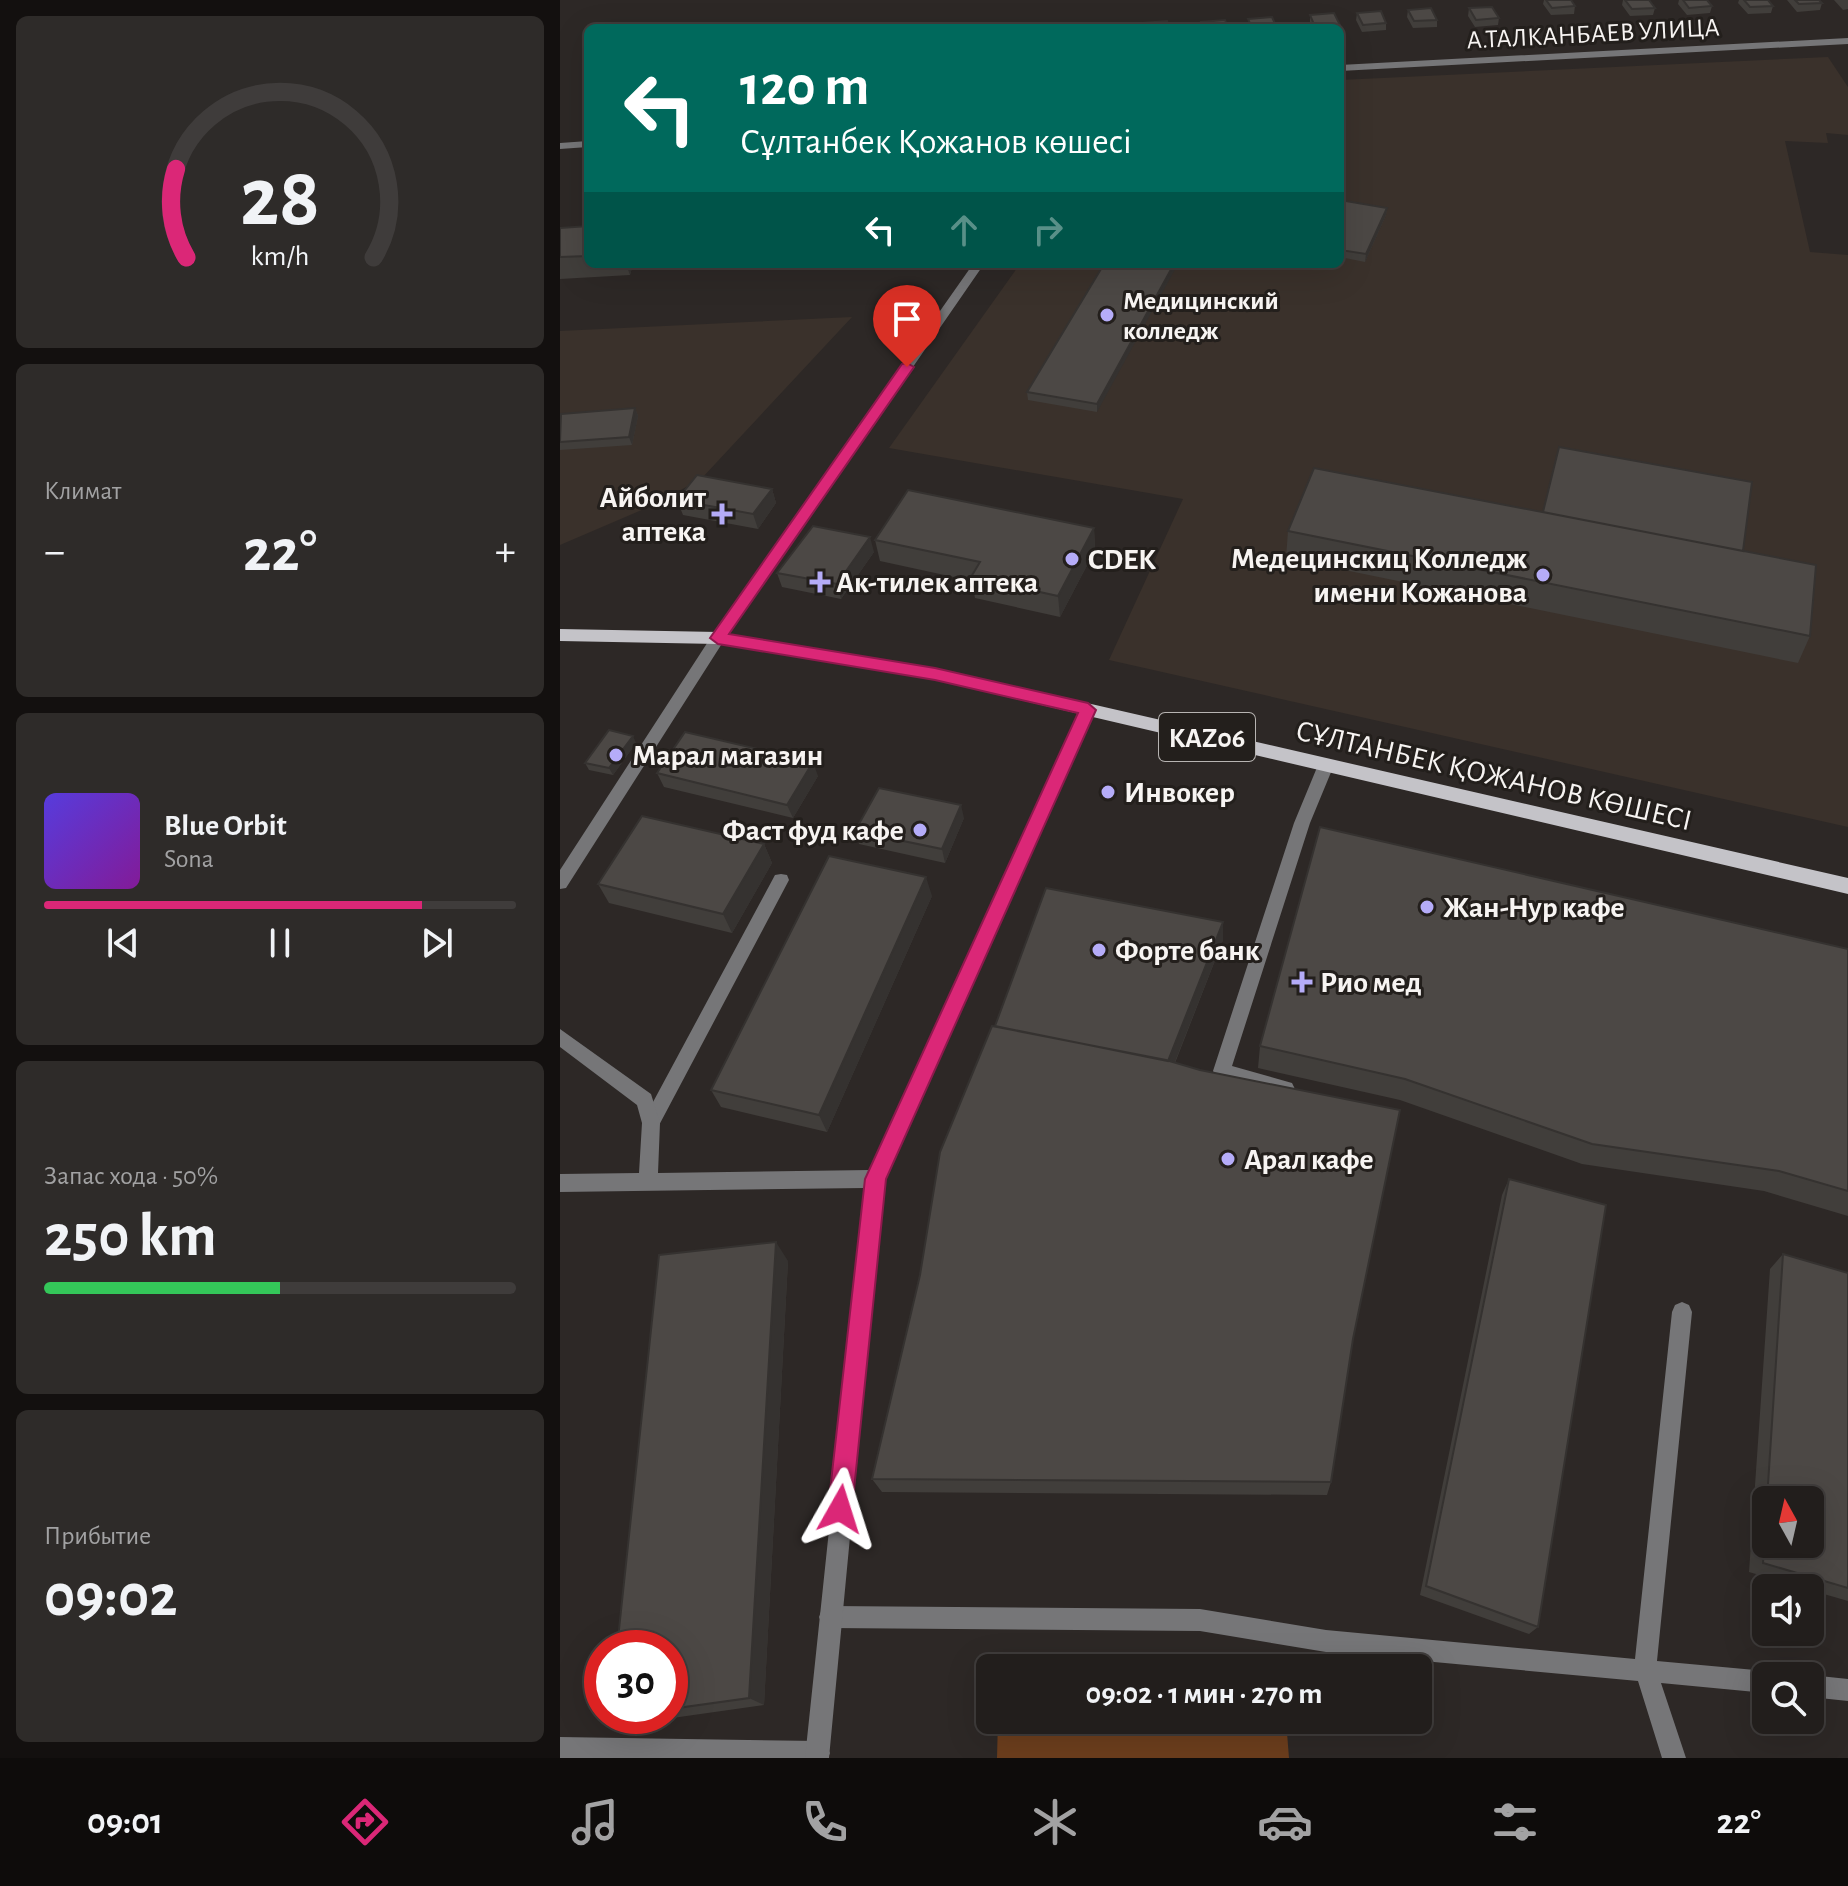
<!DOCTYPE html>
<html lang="ru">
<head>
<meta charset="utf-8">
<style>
  :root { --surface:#221e1c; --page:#2e2b29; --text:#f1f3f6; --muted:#a2a2a3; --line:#3f3c3b; --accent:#db2777 }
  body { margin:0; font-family:"Alegreya Sans",sans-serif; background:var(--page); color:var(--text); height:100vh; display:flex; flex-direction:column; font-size:30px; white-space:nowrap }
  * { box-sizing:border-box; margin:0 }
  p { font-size:26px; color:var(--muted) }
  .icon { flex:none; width:44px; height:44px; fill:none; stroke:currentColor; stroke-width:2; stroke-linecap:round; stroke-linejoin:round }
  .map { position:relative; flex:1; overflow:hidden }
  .panel { display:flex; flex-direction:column; gap:16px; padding:16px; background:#13100f; width:560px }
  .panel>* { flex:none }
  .guide { position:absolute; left:24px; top:24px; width:760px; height:244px; border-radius:12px; box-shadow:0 8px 32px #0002,0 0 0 2px var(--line); background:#00695c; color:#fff; overflow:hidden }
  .needle { width:52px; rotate:352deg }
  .buttons { position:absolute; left:1192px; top:1486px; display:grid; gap:16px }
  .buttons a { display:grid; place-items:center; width:72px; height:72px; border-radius:12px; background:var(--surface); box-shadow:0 8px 32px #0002,0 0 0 2px var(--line); font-size:40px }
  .speed { position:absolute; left:24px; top:1630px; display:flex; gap:16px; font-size:40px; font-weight:700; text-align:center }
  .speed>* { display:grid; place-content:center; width:104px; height:104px; border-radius:50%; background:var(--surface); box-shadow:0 8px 32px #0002,0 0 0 2px var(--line); line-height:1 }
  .speed .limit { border:12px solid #d22; background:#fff; color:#111 }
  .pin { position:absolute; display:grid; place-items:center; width:68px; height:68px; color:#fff; margin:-82px -34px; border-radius:50% 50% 50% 0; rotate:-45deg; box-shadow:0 0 8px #0007 }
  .pin .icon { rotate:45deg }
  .me { position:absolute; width:88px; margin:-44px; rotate:6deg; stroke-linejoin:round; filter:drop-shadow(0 0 6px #0008) }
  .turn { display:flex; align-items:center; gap:28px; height:168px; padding:0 24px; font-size:36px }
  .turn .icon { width:104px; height:104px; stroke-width:2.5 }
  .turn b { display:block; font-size:56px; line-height:68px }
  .lanes { display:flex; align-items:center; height:76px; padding:0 24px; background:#0003; justify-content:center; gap:40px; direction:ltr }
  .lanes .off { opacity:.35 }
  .big { font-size:60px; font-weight:700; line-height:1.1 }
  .panel .tile { flex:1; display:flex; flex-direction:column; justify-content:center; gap:12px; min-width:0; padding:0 28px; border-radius:12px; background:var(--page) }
  .panel .dial { align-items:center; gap:0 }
  .dial svg { height:208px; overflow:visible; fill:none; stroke:var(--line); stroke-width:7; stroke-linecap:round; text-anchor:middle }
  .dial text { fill:var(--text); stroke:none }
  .song { display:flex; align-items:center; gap:24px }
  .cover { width:96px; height:96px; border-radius:12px; background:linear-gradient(135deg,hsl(250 70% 55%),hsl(290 70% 35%)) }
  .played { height:8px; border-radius:4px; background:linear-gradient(90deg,var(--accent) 80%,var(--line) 80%) }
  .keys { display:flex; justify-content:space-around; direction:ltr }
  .heat { display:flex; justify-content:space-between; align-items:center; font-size:44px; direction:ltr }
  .charge { height:12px; border-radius:6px; background:linear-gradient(90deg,#34c759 50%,var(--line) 0) }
  .trip { position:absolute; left:416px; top:1654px; width:456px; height:80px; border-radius:12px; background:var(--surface); box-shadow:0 8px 32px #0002,0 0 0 2px var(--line); font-weight:700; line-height:80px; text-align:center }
  .tab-bar { display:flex; height:128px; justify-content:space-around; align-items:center; background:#0e0c0b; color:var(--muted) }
  .tab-bar .icon { width:56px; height:56px }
  .tab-bar .active { color:var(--accent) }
  .tab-bar b { font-size:36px; color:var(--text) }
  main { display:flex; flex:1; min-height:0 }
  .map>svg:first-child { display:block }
</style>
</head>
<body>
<main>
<section class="panel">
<div class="tile dial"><svg viewBox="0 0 100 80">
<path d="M14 69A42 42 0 1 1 86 69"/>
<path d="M14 69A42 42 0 0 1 10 35" stroke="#db2777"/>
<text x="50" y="56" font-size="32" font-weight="700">28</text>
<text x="50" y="72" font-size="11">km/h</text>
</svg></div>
<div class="tile"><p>Климат</p>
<div class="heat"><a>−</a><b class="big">22°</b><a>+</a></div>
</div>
<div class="tile">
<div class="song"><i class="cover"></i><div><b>Blue Orbit</b><p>Sona</p></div></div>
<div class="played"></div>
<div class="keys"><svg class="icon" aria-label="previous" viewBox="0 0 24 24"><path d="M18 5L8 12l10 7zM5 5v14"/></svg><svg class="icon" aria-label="pause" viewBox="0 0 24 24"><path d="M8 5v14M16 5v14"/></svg><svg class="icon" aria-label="next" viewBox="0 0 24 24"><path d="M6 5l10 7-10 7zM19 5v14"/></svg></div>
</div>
<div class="tile"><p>Запас хода · 50%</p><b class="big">250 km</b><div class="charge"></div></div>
<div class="tile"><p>Прибытие</p><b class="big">09:02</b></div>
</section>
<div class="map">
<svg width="1288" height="1758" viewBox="0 0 1288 1758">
  <rect width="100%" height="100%" fill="#2d2826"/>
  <path fill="#3a312b" d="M1268,57L1288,87V135L1266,133L1268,143L1225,141L1250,252L1288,255V827L549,660L623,499L329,448L460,264H780V80Z
    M292,317L142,478L98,503L0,545V331Z"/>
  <path fill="#6c3e1d" d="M438,1720H726L729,1758H437Z"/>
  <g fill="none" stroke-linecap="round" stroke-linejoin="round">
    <path fill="#767678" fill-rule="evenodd" d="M766,759L774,765L750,823L672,1066L732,1083L735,1089L732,1095L726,1097L662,1079L656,1077L653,1071L734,823L758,765Z
      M221,874L227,875L229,880L97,1129L91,1131L85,1129L82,1123L85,1117L215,875Z
      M1122,1302L1129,1305L1132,1312L1097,1661L1206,1671L1215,1676H1206V1693L1101,1683L1126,1758H1102L1078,1681L766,1652L640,1631L270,1628L262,1625L259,1617L262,1609L270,1606L640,1609L766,1630L1075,1659L1112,1312L1115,1305Z
      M1250,1675L1288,1679V1701L1250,1697V1676H1247Z
      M0,1737L258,1741L266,1745L270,1753L268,1758H0Z"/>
    <path fill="#767678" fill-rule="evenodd" d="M1288,38V44L780,71V65Z
      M28,141V147L0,149V143Z
      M413,264H424L163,642L6,888L0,889V870L153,634Z
      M528,705L535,710L324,1179L269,1758H245L305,1188L0,1192V1174L79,1173L82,1123L77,1105L0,1047V1029L91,1094L100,1123L98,1173L310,1170L521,710Z"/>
    <path fill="#c4c3c8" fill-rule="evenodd" d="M0,629L158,632L375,668L1288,878V894L375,680L158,644L0,641Z"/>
  </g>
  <path fill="#413e3b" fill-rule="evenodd" d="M984,0H1011L1015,6L1014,14L991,15L983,4Z
    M1063,0H1089L1095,8L1093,15L1070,16L1062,5Z
    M1119,0H1147L1152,6L1150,13L1127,15L1118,4Z
    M1179,0H1208L1213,6L1211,13L1188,14L1178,3Z
    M1227,0H1259L1262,3L1260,10L1237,12Z
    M1274,0H1288V9L1283,10Z
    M909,8L939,18L938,25L915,27L908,16Z
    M848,10L877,20V27L853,28L847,17Z
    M797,13L826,23V30L802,32L796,20Z
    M750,15L780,25L779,28H753L750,22Z
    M28,50V70H26L23,63Z
    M780,200L827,208L826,215L805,262L780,257Z
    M28,226V264H73L70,275L0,279V228Z
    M544,264L537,412L468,400L467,392Z
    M75,408L78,416L72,445L0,450V416Z
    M212,489L216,503L198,529L123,515L117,500Z
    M983,512L1183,551L1250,636L1238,663L726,558L728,531Z
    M534,528L535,550L500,617L415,598L412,581L320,561L315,540Z
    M314,552L281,599L222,587L217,573Z
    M76,743L53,775L29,770L25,763Z
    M97,773L258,776L233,818L104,787Z
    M404,818L385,863L299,844L295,831Z
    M204,844L212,863L172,933L49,903L38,884Z
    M372,896L267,1132L161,1107L151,1090Z
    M663,922V940L615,1063L793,1339L771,1482L767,1495L322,1492L312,1479L360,1275L435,1026Z
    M1288,949V1216L1204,1191L1022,1164L840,1100L698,1068L700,1046Z
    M949,1179L978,1627L969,1634L860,1595L942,1195Z
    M1223,1254L1288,1273V1601L1250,1590V1588H1244L1189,1572L1210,1269ZM1206,1500H1250L1206,1544Z
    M228,1261L204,1705L70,1724L50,1717V1716H110V1648Z"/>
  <path fill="#353230" d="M827,208L826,215L805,262L806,254Z
    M66,264H73L70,275Z
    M614,264H618L537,412V404Z
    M75,408L78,416L72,445L69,437Z
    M212,489L216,503L198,529L193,514Z
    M534,528L535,550L500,617L498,596Z
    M310,537L314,552L281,599L277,584Z
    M73,736L76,743L53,775L49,768Z
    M253,762L258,776L233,818L227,805Z
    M401,805L404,818L385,863L382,849Z
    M204,844L212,863L172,933L163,914Z
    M366,877L372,896L267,1132L259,1115Z
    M663,922V940L607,1082V1065Z
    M216,1242L228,1261L204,1705L189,1698Z"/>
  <path fill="#4c4845" stroke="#353230" stroke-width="2" d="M986,0H1011L1015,6L992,8Z
    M1065,0H1089L1095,8L1072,9Z
    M1123,0H1147L1152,6L1129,8Z
    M1184,0H1208L1213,6L1190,7Z
    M1235,0H1259L1262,3L1239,4Z
    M932,7L939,18L916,20L909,8Z
    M871,8L877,20L854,21L848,10Z
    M821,11L826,23L803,25L797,13Z
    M774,13L780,25L755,27L750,15Z
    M712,17L717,28H692L688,19Z
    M665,20L668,28H643L641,22Z
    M607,21L609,28H584L583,23Z
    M554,23L556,28H531L530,25Z
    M504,25V28H479V27Z
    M26,50H28V62L23,63Z
    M780,200L827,208L806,254L780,250Z
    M28,226V256L0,257V228Z
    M544,264H614L537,404L467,392Z
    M75,408L69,437L0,442L1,414Z
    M999,447L1192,482L1183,551L983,512Z
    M754,468L1256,565L1250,636L728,531Z
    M137,475L212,489L193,514L117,500Z
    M348,490L534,528L498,596L411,577L420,562L315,540Z
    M253,526L310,537L277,584L217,573Z
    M49,730L73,736L49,768L25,763Z
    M125,732L253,762L227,805L97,773Z
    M319,788L401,805L382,849L295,831Z
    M82,816L204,844L163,914L38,884Z
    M760,827L1288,949V1191L1219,1171L1032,1144L845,1079L700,1046Z
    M269,856L366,877L259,1115L151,1090Z
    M486,888L663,922L608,1061L435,1026Z
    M432,1026L606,1060L640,1070L840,1110L793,1339L771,1482L312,1479L360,1275L380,1152Z
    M949,1179L1046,1205L978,1627L866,1586Z
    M216,1242L189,1698L110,1709V1648H57L99,1255Z
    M1223,1254L1288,1273V1588L1203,1563L1206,1516V1544H1250V1500H1207Z"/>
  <path fill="#db2777" stroke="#8e194d" stroke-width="2" d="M347,363L354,367L169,634L375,668L528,703L536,710L326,1179L292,1509L289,1518L280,1521L272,1518L268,1509L305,1179L518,713L375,680L158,644L150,638L342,364Z"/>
  <g fill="#b5acf8" stroke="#231f1c" stroke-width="3">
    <circle cx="547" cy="315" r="8"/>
    <path d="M158 502h8v8h8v8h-8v8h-8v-8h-8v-8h8z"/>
    <circle cx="512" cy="559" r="8"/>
    <circle cx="983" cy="575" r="8"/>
    <path d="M256 570h8v8h8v8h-8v8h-8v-8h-8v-8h8z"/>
    <circle cx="56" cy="755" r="8"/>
    <circle cx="548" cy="792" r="8"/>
    <circle cx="360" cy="830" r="8"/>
    <circle cx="867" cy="907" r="8"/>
    <circle cx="539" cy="950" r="8"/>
    <path d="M738 970h8v8h8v8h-8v8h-8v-8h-8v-8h8z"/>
    <circle cx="668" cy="1159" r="8"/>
  </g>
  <g text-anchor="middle" stroke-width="6" stroke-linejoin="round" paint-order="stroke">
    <g font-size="26" fill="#f7f4f2" stroke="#231f1c">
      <text transform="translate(1033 33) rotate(-3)" y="9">А.ТАЛКАНБАЕВ УЛИЦА</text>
    </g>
    <g font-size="26" font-weight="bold" fill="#f7f4f2" stroke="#231f1c" text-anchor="start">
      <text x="563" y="309">Медицинский<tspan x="563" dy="30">колледж</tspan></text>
    </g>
    <rect fill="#231f1c" stroke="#b7b4b2" stroke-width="2" x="599" y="713" width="96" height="48" rx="6"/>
    <g font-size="28" font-weight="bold" fill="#f7f4f2">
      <text x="647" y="747">KАZ06</text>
    </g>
    <g font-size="30" font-weight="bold" fill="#f7f4f2" stroke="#231f1c" text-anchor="start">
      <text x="146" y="507" text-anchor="end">Айболит<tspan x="146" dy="34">аптека</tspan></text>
      <text x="967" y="568" text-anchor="end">Медецинскиц Колледж<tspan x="967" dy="34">имени Кожанова</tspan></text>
      <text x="528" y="569">CDEK</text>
      <text x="276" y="592">Ак-тилек аптека</text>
      <text x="72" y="765">Марал магазин</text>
      <text x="564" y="802">Инвокер</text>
      <text x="344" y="840" text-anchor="end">Фаст фуд кафе</text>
      <text x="883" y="917">Жан-Нур кафе</text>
      <text x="555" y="960">Форте банк</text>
      <text x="760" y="992">Рио мед</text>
      <text x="684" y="1169">Арал кафе</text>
    </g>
    <g font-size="30" fill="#f7f4f2" stroke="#231f1c">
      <text transform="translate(934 775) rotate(13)" y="10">СҰЛТАНБЕК ҚОЖАНОВ КӨШЕСІ</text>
    </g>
  </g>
</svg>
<div class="buttons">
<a><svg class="needle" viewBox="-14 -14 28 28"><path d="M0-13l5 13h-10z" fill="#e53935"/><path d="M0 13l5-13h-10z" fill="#a2a2a3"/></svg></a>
<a><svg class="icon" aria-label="sound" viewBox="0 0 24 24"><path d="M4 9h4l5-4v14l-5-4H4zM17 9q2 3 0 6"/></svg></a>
<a><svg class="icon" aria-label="search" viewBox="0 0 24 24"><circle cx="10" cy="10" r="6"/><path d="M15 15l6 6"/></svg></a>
</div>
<div class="speed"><div class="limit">30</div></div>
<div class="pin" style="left:347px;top:367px;background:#d93025"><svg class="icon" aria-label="arrive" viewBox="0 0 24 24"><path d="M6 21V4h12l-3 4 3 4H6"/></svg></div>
<svg class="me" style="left:280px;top:1509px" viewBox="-20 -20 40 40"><path d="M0-17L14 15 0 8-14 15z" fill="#db2777" stroke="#fff" stroke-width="4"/></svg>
<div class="trip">09:02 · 1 мин · 270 m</div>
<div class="guide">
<div class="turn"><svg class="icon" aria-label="left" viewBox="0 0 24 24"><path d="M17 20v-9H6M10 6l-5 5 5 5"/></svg><div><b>120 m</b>Сұлтанбек Қожанов көшесі</div></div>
<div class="lanes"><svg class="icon" aria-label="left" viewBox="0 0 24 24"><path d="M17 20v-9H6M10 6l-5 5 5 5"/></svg><svg class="icon off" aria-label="ahead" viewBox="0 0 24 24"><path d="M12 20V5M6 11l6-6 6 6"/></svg><svg class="icon off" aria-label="right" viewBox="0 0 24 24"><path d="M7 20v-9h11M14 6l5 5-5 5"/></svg></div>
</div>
</div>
</main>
<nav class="tab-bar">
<b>09:01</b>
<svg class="icon active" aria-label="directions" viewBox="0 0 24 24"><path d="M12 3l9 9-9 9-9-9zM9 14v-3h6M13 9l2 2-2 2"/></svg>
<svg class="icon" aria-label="music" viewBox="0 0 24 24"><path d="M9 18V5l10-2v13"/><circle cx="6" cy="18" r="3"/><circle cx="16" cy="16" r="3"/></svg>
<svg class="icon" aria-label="phone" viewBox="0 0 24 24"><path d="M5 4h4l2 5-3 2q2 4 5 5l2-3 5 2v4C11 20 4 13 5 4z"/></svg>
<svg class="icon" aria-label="climate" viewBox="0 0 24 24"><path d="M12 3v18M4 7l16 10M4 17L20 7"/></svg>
<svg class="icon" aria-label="car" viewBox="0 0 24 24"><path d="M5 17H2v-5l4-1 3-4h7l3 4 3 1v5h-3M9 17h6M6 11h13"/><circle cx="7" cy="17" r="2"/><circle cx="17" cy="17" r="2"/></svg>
<svg class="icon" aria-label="filters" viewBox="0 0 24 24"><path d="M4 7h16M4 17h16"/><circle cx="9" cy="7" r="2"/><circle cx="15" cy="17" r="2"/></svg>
<b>22°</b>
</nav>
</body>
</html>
